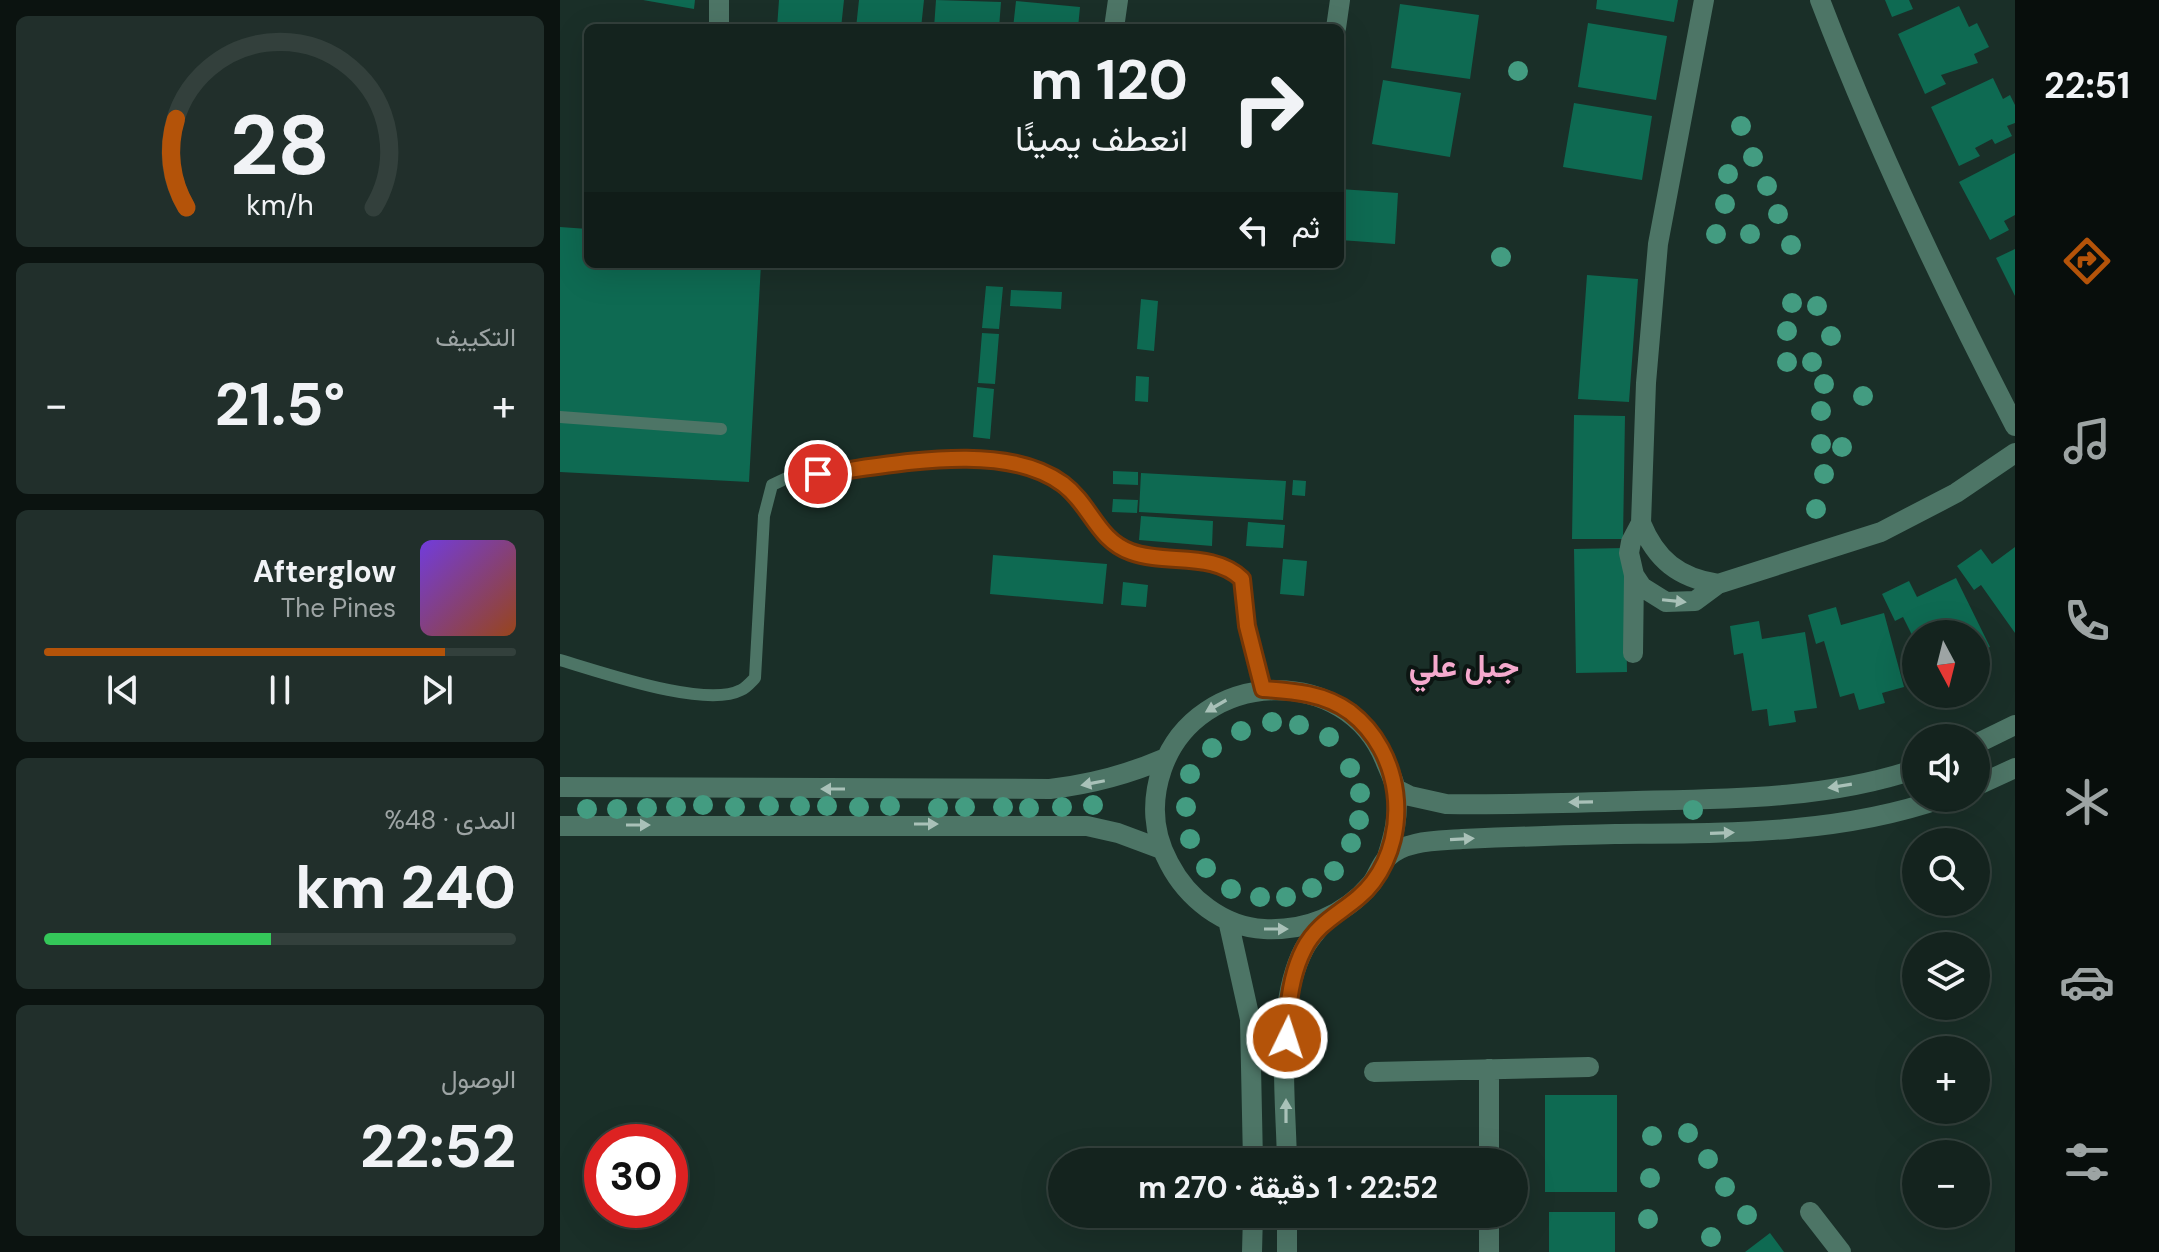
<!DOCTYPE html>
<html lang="ar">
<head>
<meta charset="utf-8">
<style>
  :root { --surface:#14231e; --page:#212f2b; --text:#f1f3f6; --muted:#9da4a4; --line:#33403c; --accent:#b45309 }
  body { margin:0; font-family:"DM Sans",Vazirmatn,sans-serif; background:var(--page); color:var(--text); direction:rtl; height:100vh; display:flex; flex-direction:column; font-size:30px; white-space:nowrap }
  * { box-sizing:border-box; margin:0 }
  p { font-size:26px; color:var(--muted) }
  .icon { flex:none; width:44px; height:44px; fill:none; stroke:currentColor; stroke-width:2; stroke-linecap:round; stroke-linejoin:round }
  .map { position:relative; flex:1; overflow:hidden; direction:ltr }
  .sheet { display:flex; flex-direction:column; gap:16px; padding:16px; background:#0b1310; width:560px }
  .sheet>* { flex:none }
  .banner { position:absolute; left:24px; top:24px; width:760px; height:244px; border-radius:12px; box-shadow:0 8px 32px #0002,0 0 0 2px var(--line); direction:rtl; background:#14231e; color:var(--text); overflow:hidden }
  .needle { width:52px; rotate:173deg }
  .fabs { position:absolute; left:1342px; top:620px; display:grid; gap:16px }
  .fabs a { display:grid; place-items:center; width:88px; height:88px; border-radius:50%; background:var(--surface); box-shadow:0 8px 32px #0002,0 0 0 2px var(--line); font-size:40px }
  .speed { position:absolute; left:24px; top:1124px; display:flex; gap:16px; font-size:40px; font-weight:700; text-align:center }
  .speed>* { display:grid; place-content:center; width:104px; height:104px; border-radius:50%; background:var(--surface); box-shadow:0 8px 32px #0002,0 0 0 2px var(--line); line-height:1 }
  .speed .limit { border:12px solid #d22; background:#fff; color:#111 }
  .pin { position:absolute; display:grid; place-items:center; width:68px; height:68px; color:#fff; margin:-34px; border:4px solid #fff; border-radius:50%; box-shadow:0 2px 8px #0007 }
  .me { position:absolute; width:88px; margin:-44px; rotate:4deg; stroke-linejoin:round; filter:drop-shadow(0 0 6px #0008) }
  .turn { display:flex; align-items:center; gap:28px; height:168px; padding:0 24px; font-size:36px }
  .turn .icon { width:104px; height:104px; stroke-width:2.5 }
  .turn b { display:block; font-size:56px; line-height:68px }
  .then { display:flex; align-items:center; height:76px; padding:0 24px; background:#0003; gap:16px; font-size:30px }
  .big { font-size:60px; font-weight:700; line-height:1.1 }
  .sheet .card { flex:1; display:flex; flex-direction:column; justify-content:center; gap:12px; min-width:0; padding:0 28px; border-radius:12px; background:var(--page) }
  .sheet .dial { align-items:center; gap:0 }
  .dial svg { height:208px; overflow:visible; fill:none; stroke:var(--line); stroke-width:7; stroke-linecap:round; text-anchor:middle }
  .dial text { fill:var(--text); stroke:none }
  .song { display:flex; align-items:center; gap:24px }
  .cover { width:96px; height:96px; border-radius:12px; background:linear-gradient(135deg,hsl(260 70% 55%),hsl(20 70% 35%)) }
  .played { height:8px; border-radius:4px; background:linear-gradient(90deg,var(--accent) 85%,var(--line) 85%) }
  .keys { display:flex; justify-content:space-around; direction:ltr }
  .heat { display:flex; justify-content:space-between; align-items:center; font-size:44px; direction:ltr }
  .charge { height:12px; border-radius:6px; background:linear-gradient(90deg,#34c759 48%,var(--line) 0) }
  .trip { position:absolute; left:488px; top:1148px; width:480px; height:80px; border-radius:40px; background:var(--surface); box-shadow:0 8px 32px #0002,0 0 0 2px var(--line); font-weight:700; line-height:80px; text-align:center; direction:rtl }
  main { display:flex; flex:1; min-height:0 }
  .tab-bar { display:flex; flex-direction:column; width:144px; justify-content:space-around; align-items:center; background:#080e0c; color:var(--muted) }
  .tab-bar .icon { width:56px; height:56px }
  .tab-bar .active { color:var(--accent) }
  .tab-bar b { font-size:36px; color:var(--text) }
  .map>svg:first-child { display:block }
</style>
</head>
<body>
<main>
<nav class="tab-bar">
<b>22:51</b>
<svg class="icon active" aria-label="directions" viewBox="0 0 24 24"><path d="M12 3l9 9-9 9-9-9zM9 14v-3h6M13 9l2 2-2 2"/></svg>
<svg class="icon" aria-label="music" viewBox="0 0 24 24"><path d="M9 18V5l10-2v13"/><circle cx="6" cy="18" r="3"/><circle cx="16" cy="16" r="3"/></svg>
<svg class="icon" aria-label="phone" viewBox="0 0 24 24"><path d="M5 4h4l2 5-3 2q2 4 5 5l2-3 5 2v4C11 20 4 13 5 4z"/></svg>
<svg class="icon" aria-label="climate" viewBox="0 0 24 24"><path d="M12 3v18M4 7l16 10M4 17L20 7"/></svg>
<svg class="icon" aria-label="car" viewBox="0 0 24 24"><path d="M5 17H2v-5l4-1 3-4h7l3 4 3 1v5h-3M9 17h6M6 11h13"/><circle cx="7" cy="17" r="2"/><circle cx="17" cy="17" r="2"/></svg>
<svg class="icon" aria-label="filters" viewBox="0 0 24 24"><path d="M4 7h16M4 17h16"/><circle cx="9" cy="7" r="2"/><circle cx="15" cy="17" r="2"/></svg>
</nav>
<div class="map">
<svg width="1455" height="1252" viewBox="0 0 1455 1252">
  <rect width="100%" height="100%" fill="#1a2f28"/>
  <path fill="#0e6a52" d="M83,0H135L134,9Z
    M219,0H284L281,28H217Z
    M299,0H364L361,28H296Z
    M376,0L441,2L439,28H374Z
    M1037,0H1118L1114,22L1036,9Z
    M1325,0H1349L1353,9L1332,17Z
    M456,1L520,7L518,28H453Z
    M840,4L919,15L910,79L831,68Z
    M1399,6L1409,27L1417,23L1429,47L1414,54L1418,63L1381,75L1386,84L1365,94L1338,34Z
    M1028,23L1107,36L1096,100L1018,87Z
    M1433,78L1443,99L1450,95L1455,105V123L1447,126L1452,136L1435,144L1432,139L1415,148L1420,156L1399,166L1371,107Z
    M823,80L901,93L890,157L812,144Z
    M1014,103L1092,116L1082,180L1003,167Z
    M1455,153V215L1444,221L1449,230L1430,240L1399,182Z
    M780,189L838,193L835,244L780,240Z
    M0,227L28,229V264H201L189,482L0,472Z
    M1455,249V296L1436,258Z
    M1027,275L1078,279L1069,402L1018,399Z
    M426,286L443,287L439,329L422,328Z
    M451,290L502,292L501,309L450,306Z
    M581,299L598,301L594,351L577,349Z
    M422,333L439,334L435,384L418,383Z
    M576,376L589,377L588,402L575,401Z
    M417,387L434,389L430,439L413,437Z
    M1014,415L1065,416L1063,539H1012Z
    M553,471L578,472V485L553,484Z
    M581,473L726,481L723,520L579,512Z
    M733,480L746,481L745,496L732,495Z
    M553,499L578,500L577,513L552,512Z
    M581,516L653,521L652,546L579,540Z
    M688,522L725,525L723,548L686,546Z
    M1455,547V633L1421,585L1414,590L1397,566L1421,549L1432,564Z
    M1065,548L1067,672L1016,673L1014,549Z
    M433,555L547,564L543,604L430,594Z
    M723,559L747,561L744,596L720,594Z
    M1396,578L1430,647L1416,654V634H1356V643L1343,617L1335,621L1322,594L1349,581L1357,597Z
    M563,582L588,585L586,607L561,605Z
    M1276,607L1281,625L1324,613L1344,687L1322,693L1325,703L1299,710L1294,693L1280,697L1264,641L1256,644L1248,615Z
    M1199,621L1202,639L1245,632L1257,708L1234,711L1236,722L1209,726L1207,709L1192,711L1183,653L1174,655L1170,626Z
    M985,1095H1057V1192H985Z
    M989,1212H1055V1252H989Z
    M1210,1233L1224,1252H1185Z"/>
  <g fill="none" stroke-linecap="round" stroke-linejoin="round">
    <path stroke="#4d7566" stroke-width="12" d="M0,417L161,429
      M0,660C39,671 145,709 181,690C186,688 191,682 195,678L204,516L212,485L229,477C304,469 425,440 493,477C522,492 530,531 558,547C587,563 670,551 683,582C689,594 686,610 687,624C690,646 698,668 703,689"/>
    <path stroke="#4d7566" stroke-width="20" d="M159,0V28
      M1144,0L1098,244L1086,383L1081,523C1096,560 1119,578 1158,584
      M1260,0C1316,147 1383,287 1455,426
      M554,28L558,0
      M776,28L780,0
      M1081,523L1071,542L1069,553L1074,575L1082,587L1106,602L1135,601L1158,584L1321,532L1396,493L1455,453
      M1073,653L1074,575
      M1416,744L1455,725
      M1416,786L1455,768
      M0,787L490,789C532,784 567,775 606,758
      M836,789L850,796L886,804C949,805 1013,803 1076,801C1168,799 1268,799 1356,769
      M0,826H527L558,833L601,849
      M827,857C834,835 839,815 836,792C835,782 830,772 826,763C788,662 637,668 602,769C591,801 593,834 609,863C627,898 663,927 704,929C745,931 784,916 811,884C817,877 820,865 827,858C844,840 879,841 902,839C953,837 1004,835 1055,834C1165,833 1277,835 1383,798
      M668,920L690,1019L693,1162
      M814,1072L1029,1067
      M727,1162C726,1099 714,1006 744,949C749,939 759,929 766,919
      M929,1162V1069
      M1250,1212L1281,1252
      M727,1214V1252
      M692,1252L693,1214
      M929,1252V1214"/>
  </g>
  <g fill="#439c81">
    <circle cx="958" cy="71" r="10"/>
    <circle cx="1181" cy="126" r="10"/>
    <circle cx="1193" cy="157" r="10"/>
    <circle cx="1168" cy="174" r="10"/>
    <circle cx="1207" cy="186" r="10"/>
    <circle cx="1165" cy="204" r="10"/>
    <circle cx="1218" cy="214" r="10"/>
    <circle cx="1156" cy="234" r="10"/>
    <circle cx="1190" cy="234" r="10"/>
    <circle cx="1231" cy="245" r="10"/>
    <circle cx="941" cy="257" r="10"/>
    <circle cx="1232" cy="303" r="10"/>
    <circle cx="1257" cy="306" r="10"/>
    <circle cx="1227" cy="331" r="10"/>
    <circle cx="1271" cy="336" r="10"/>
    <circle cx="1227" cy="362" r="10"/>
    <circle cx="1252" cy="362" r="10"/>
    <circle cx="1264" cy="384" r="10"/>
    <circle cx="1303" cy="396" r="10"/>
    <circle cx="1261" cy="411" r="10"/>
    <circle cx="1261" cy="444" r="10"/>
    <circle cx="1282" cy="447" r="10"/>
    <circle cx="1264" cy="474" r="10"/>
    <circle cx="1256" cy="509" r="10"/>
    <circle cx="712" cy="722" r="10"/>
    <circle cx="739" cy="725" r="10"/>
    <circle cx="681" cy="731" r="10"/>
    <circle cx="769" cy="737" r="10"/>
    <circle cx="652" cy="748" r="10"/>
    <circle cx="790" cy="768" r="10"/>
    <circle cx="630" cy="774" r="10"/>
    <circle cx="800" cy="793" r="10"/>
    <circle cx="143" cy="805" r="10"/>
    <circle cx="533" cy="805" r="10"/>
    <circle cx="209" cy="806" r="10"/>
    <circle cx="240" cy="806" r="10"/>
    <circle cx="267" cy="806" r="10"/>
    <circle cx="330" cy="806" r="10"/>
    <circle cx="116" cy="807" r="10"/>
    <circle cx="175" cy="807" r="10"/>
    <circle cx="299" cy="807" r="10"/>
    <circle cx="405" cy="807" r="10"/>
    <circle cx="443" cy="807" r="10"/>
    <circle cx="502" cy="807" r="10"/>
    <circle cx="626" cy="807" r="10"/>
    <circle cx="87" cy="808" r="10"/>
    <circle cx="378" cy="808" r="10"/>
    <circle cx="469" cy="808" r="10"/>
    <circle cx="27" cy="809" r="10"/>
    <circle cx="57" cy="809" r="10"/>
    <circle cx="1133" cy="810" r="10"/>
    <circle cx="799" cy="820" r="10"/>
    <circle cx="630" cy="839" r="10"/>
    <circle cx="791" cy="843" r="10"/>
    <circle cx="646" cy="868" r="10"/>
    <circle cx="774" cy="871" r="10"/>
    <circle cx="752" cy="888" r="10"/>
    <circle cx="671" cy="889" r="10"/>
    <circle cx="700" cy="897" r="10"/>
    <circle cx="726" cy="897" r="10"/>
    <circle cx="1128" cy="1133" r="10"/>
    <circle cx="1092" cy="1136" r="10"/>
    <circle cx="1148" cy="1159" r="10"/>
    <circle cx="1090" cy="1178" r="10"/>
    <circle cx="1165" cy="1187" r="10"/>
    <circle cx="1187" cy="1215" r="10"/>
    <circle cx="1088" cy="1219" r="10"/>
    <circle cx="1151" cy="1237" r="10"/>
  </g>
  <defs><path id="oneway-solid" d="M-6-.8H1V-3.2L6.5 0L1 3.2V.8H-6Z" transform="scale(2)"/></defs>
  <g fill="#a9c1b8">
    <use href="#oneway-solid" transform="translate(1114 601) rotate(6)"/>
    <use href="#oneway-solid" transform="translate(656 706) rotate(150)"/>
    <use href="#oneway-solid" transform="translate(533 783) rotate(169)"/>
    <use href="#oneway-solid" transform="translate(1280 786) rotate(171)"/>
    <use href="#oneway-solid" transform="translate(273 789) rotate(-180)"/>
    <use href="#oneway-solid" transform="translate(1021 802) rotate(179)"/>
    <use href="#oneway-solid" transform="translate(366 824)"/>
    <use href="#oneway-solid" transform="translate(78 825)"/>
    <use href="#oneway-solid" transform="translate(1162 833) rotate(-2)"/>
    <use href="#oneway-solid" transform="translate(902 839) rotate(-3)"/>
    <use href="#oneway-solid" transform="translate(716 929)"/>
    <use href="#oneway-solid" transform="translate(726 1111) rotate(-90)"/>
  </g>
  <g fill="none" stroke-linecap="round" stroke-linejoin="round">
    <g stroke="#753606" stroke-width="20">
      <path id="route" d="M258,474C329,466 442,439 503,484C531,505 537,540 571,552C607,565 653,551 682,579L687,626L703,689C733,691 764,693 790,712C842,752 851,831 813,882C793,909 760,917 744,949C730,976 727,1009 727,1038"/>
    </g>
    <use href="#route" stroke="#b45309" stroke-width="14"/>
  </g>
  <g text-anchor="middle" stroke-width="8" stroke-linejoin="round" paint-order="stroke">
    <g font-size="32" font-weight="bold" fill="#f5a9cd" stroke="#0c1512">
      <text x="904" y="677">جبل علي</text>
    </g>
  </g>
</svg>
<div class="fabs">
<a><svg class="needle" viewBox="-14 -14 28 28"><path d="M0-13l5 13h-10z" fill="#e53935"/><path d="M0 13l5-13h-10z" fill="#9da4a4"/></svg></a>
<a><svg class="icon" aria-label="sound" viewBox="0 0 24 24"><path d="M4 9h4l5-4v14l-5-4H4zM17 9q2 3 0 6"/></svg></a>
<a><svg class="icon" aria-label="search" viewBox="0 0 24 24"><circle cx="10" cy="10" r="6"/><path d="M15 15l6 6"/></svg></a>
<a><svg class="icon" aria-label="layers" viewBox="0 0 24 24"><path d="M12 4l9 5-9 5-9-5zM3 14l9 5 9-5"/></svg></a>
<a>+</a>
<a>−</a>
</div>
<div class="speed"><div class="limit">30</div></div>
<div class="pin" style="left:258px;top:474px;background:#d93025"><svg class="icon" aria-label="arrive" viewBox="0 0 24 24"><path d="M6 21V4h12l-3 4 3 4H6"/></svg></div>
<svg class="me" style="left:727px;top:1038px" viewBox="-20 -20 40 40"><circle r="17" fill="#b45309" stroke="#fff" stroke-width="3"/><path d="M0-11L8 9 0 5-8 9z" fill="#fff"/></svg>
<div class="trip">22:52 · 1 دقيقة · 270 m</div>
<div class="banner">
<div class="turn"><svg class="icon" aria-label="right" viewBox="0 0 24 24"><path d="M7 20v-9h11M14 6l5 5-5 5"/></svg><div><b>120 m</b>انعطف يمينًا</div></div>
<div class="then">ثم<svg class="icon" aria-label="left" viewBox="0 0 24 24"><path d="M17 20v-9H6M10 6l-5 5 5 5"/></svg></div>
</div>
</div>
<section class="sheet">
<div class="card dial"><svg viewBox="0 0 100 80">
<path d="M14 69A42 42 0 1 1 86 69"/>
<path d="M14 69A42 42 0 0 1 10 35" stroke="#b45309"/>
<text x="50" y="56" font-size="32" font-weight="700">28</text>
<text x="50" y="72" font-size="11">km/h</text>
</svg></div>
<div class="card"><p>التكييف</p>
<div class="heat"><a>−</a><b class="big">21.5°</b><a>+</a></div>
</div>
<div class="card">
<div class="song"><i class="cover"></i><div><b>Afterglow</b><p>The Pines</p></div></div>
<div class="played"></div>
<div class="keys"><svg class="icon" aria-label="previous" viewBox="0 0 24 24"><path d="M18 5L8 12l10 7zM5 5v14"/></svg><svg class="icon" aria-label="pause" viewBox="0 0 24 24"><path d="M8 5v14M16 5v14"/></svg><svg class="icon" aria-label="next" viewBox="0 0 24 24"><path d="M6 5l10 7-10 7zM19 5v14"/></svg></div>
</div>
<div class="card"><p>المدى · 48%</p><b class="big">240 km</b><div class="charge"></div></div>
<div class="card"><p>الوصول</p><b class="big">22:52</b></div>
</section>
</main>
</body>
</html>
